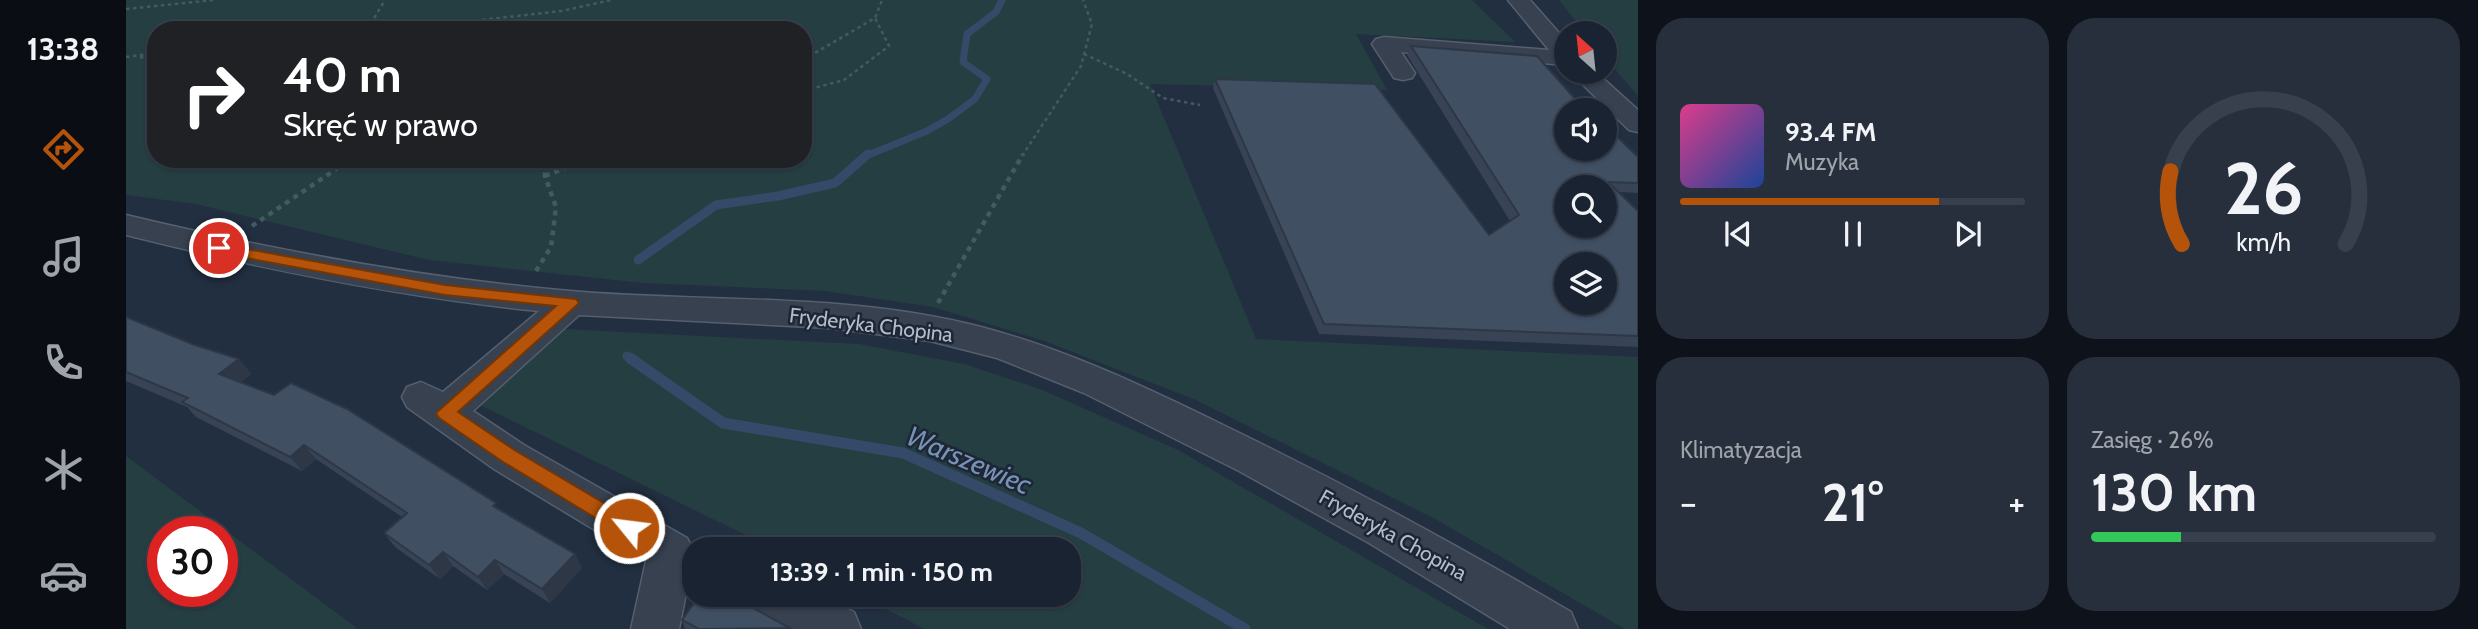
<!DOCTYPE html>
<html lang="pl">
<head>
<meta charset="utf-8">
<style>
  :root { --surface:#1a2331; --page:#272f3d; --text:#f1f3f6; --muted:#9fa4ab; --line:#38404d; --accent:#b45309 }
  body { margin:0; font-family:Cabin,sans-serif; background:var(--page); color:var(--text); height:100vh; display:flex; flex-direction:column; font-size:26px; white-space:nowrap }
  * { box-sizing:border-box; margin:0 }
  p { font-size:23px; color:var(--muted) }
  .icon { flex:none; width:38px; height:38px; fill:none; stroke:currentColor; stroke-width:2; stroke-linecap:round; stroke-linejoin:round }
  .map { position:relative; flex:1; overflow:hidden }
  .side { display:flex; flex-direction:column; gap:18px; padding:18px; background:#0e131b; width:840px }
  .side>* { flex:none }
  .hud { position:absolute; left:21px; top:21px; width:665px; height:147px; border-radius:28px; box-shadow:0 2px 5px #0004,0 0 0 2px var(--line); background:#202124; color:#fff; overflow:hidden }
  .needle { width:46px; rotate:333deg }
  .controls { position:absolute; left:1428px; top:21px; display:grid; gap:14px }
  .controls a { display:grid; place-items:center; width:63px; height:63px; border-radius:50%; background:var(--surface); box-shadow:0 2px 5px #0004,0 0 0 2px var(--line); font-size:35px }
  .speed { position:absolute; left:21px; top:516px; display:flex; gap:14px; font-size:35px; font-weight:700; text-align:center }
  .speed>* { display:grid; place-content:center; width:91px; height:91px; border-radius:50%; background:var(--surface); box-shadow:0 2px 5px #0004,0 0 0 2px var(--line); line-height:1 }
  .speed .limit { border:10px solid #d22; background:#fff; color:#111 }
  .pin { position:absolute; display:grid; place-items:center; width:60px; height:60px; color:#fff; margin:-30px; border:4px solid #fff; border-radius:50%; box-shadow:0 2px 7px #0007 }
  .me { position:absolute; width:77px; margin:-38px; rotate:299deg; stroke-linejoin:round; filter:drop-shadow(0 0 5px #0008) }
  .turn { display:flex; align-items:center; gap:24px; height:147px; padding:0 21px; font-size:32px }
  .turn .icon { width:91px; height:91px; stroke-width:2.5 }
  .turn b { display:block; font-size:49px; line-height:60px }
  .big { font-size:52px; font-weight:800; line-height:1.1 }
  .side .card { flex:1; display:flex; flex-direction:column; justify-content:center; gap:10px; min-width:0; padding:0 24px; border-radius:28px; background:var(--page) }
  .side .dial { align-items:center; gap:0 }
  .dial svg { height:182px; overflow:visible; fill:none; stroke:var(--line); stroke-width:7; stroke-linecap:round; text-anchor:middle }
  .dial text { fill:var(--text); stroke:none }
  .song { display:flex; align-items:center; gap:21px }
  .cover { width:84px; height:84px; border-radius:10px; background:linear-gradient(135deg,hsl(330 70% 55%),hsl(220 70% 35%)) }
  .played { height:7px; border-radius:4px; background:linear-gradient(90deg,var(--accent) 75%,var(--line) 75%) }
  .keys { display:flex; justify-content:space-around; direction:ltr }
  .heat { display:flex; justify-content:space-between; align-items:center; font-size:38px; direction:ltr }
  .charge { height:10px; border-radius:5px; background:linear-gradient(90deg,#34c759 26%,var(--line) 0) }
  .side .tiles { flex:1; display:grid; gap:18px; grid-template-columns:repeat(2,1fr) }
  .trip { position:absolute; left:556px; top:537px; width:399px; height:70px; border-radius:28px; background:var(--surface); box-shadow:0 2px 5px #0004,0 0 0 2px var(--line); font-weight:800; line-height:70px; text-align:center }
  main { display:flex; flex:1; min-height:0 }
  .menu { display:flex; flex-direction:column; width:126px; justify-content:space-around; align-items:center; background:#0a0e14; color:var(--muted) }
  .menu .icon { width:49px; height:49px }
  .menu .selected { color:var(--accent) }
  .menu b { font-size:32px; color:var(--text) }
  .map>svg:first-child { display:block }
</style>
</head>
<body>
<main>
<nav class="menu">
<b>13:38</b>
<svg class="icon selected" aria-label="directions" viewBox="0 0 24 24"><path d="M12 3l9 9-9 9-9-9zM9 14v-3h6M13 9l2 2-2 2"/></svg>
<svg class="icon" aria-label="music" viewBox="0 0 24 24"><path d="M9 18V5l10-2v13"/><circle cx="6" cy="18" r="3"/><circle cx="16" cy="16" r="3"/></svg>
<svg class="icon" aria-label="phone" viewBox="0 0 24 24"><path d="M5 4h4l2 5-3 2q2 4 5 5l2-3 5 2v4C11 20 4 13 5 4z"/></svg>
<svg class="icon" aria-label="climate" viewBox="0 0 24 24"><path d="M12 3v18M4 7l16 10M4 17L20 7"/></svg>
<svg class="icon" aria-label="car" viewBox="0 0 24 24"><path d="M5 17H2v-5l4-1 3-4h7l3 4 3 1v5h-3M9 17h6M6 11h13"/><circle cx="7" cy="17" r="2"/><circle cx="17" cy="17" r="2"/></svg>
</nav>
<div class="map">
<svg width="1512" height="629" viewBox="0 0 1512 629">
  <rect width="100%" height="100%" fill="#222f41"/>
  <path fill="#253e42" fill-rule="evenodd" d="M0,0H1346L1389,42L1230,34L1261,90L1024,84L1130,339L1512,357V629H1499L1311,520L1070,400L918,341L807,307L699,291L517,283L303,260L70,204L0,195ZM30,30H677V159H30Z
    M1433,0H1512V96L1479,58V33H1459Z
    M437,329L733,344L838,364L914,389L1052,450L1362,629H798L734,595H943V550L648,549L352,404Z
    M0,456L232,629H0ZM96,532V592H37V532Z"/>
  <g fill="none" stroke-linecap="round" stroke-linejoin="round">
    <path stroke="#354a69" stroke-width="7" d="M740,156L801,131L822,119L849,99L861,79L837,62L841,34L870,12L876,0"/>
    <path stroke="#354a69" stroke-width="9" d="M512,260L590,205L652,196L709,183L742,154
      M501,356L507,360"/>
    <path stroke="#354a69" stroke-width="11" d="M504,358L597,423L777,453L955,533L1119,629"/>
    <g stroke="#555f6e" stroke-width="3">
      <path id="minor" d="M1382,0H1404L1440,41V65L1275,52L1289,73L1286,78L1277,80L1268,78L1246,44L1250,39L1258,37L1423,50Z
        M1444,72H1470L1512,110V132L1503,130Z
        M0,215C146,250 294,278 444,291C581,303 720,292 855,327C939,349 1017,386 1095,424C1215,482 1331,545 1445,612L1452,629H1384L1243,543L1113,471L958,393L871,358L804,341L703,328L453,315L347,411L398,445L561,538L568,552L553,629H505L520,561L368,469L281,407L276,397L281,387L295,382L317,392L413,311C273,297 136,269 0,235Z
        M622,595H694L728,612L735,629H663L629,611Z"/>
    </g>
    <path stroke="#435b5e" stroke-width="2.5" stroke-dasharray="3.5 3.5" stroke-linecap="butt" d="M0,9L88,0
      M241,30L259,0
      M266,30L435,11L486,0
      M958,54L1001,74L1037,98L1074,105
      M0,57L30,53
      M14,57L30,60
      M677,60L749,18L756,0
      M677,91L718,80L763,46L749,18
      M896,156L955,66L966,24L957,0"/>
    <path stroke="#435b5e" stroke-width="4.5" stroke-dasharray="5 5" stroke-linecap="butt" d="M419,176L463,159
      M126,226L225,159
      M410,271L425,247L430,207L419,176V159
      M812,303L897,154"/>
    <use href="#minor" fill="#374150" fill-rule="evenodd"/>
  </g>
  <path fill="#384455" d="M1285,46L1440,110L1512,157V193L1493,192L1512,211V347L1193,334L1087,88L1089,79L1363,235L1384,221L1281,55Z
    M0,317L66,344L113,359L125,374L115,382L374,509L449,554L456,568L424,603L378,574L361,590L327,566L314,579L269,547L258,533L276,517L190,459L176,471L70,417L61,407L0,381Z
    M611,604L664,629H559L556,620Z"/>
  <path fill="#2e3745" d="M113,359L125,374L106,389L93,374Z
    M178,445L190,459L176,471L164,457Z
    M317,552L327,566L314,579L303,565Z
    M449,554L456,568L424,603L416,589Z
    M369,560L378,574L361,590L352,577Z"/>
  <path fill="#414f63" stroke="#2e3745" stroke-width="2" fill-rule="evenodd" d="M1285,46L1411,56L1459,110H1440V149H1479V125L1512,157V183L1482,182L1512,211V336L1198,324L1089,79L1249,84L1363,235L1393,215ZM1440,187H1479V226H1440ZM1440,264H1479V303H1440Z
    M0,317L66,344L113,359L93,374L148,395L165,383L221,409L370,503L367,506L449,554L416,589L369,560L352,577L317,552L303,565L258,533L281,513L178,445L164,457L56,402L62,398L0,372Z
    M574,595H595L611,604L614,601L664,628L573,629L556,620Z"/>
  <path fill="#b45309" stroke="#753606" stroke-width="2" d="M93,244L319,285L450,299L453,303L450,306L332,412L390,451L510,522L513,528L510,534L503,537L496,534L377,462L313,418L310,413L430,306L319,295L88,252L86,248Z"/>
  <g text-anchor="middle" stroke-width="5" stroke-linejoin="round" paint-order="stroke">
    <g font-size="21" fill="#b3bccb" stroke="#1c2635">
      <text transform="translate(745 325) rotate(7)" y="7">Fryderyka Chopina</text>
      <text transform="translate(1267 535) rotate(29)" y="7">Fryderyka Chopina</text>
    </g>
    <g font-size="28" font-style="italic" fill="#7891b5" stroke="#1c2635">
      <text transform="translate(843 460) rotate(23)" y="10">Warszewiec</text>
    </g>
  </g>
</svg>
<div class="controls">
<a><svg class="needle" viewBox="-14 -14 28 28"><path d="M0-13l5 13h-10z" fill="#e53935"/><path d="M0 13l5-13h-10z" fill="#9fa4ab"/></svg></a>
<a><svg class="icon" aria-label="sound" viewBox="0 0 24 24"><path d="M4 9h4l5-4v14l-5-4H4zM17 9q2 3 0 6"/></svg></a>
<a><svg class="icon" aria-label="search" viewBox="0 0 24 24"><circle cx="10" cy="10" r="6"/><path d="M15 15l6 6"/></svg></a>
<a><svg class="icon" aria-label="layers" viewBox="0 0 24 24"><path d="M12 4l9 5-9 5-9-5zM3 14l9 5 9-5"/></svg></a>
</div>
<div class="speed"><div class="limit">30</div></div>
<div class="pin" style="left:93px;top:248px;background:#d93025"><svg class="icon" aria-label="arrive" viewBox="0 0 24 24"><path d="M6 21V4h12l-3 4 3 4H6"/></svg></div>
<svg class="me" style="left:503px;top:528px" viewBox="-20 -20 40 40"><circle r="17" fill="#b45309" stroke="#fff" stroke-width="3"/><path d="M0-11L8 9 0 5-8 9z" fill="#fff"/></svg>
<div class="trip">13:39 · 1 min · 150 m</div>
<div class="hud">
<div class="turn"><svg class="icon" aria-label="right" viewBox="0 0 24 24"><path d="M7 20v-9h11M14 6l5 5-5 5"/></svg><div><b>40 m</b>Skręć w prawo</div></div>
</div>
</div>
<section class="side">
<div class="tiles">
<div class="card">
<div class="song"><i class="cover"></i><div><b>93.4 FM</b><p>Muzyka</p></div></div>
<div class="played"></div>
<div class="keys"><svg class="icon" aria-label="previous" viewBox="0 0 24 24"><path d="M18 5L8 12l10 7zM5 5v14"/></svg><svg class="icon" aria-label="pause" viewBox="0 0 24 24"><path d="M8 5v14M16 5v14"/></svg><svg class="icon" aria-label="next" viewBox="0 0 24 24"><path d="M6 5l10 7-10 7zM19 5v14"/></svg></div>
</div>
<div class="card dial"><svg viewBox="0 0 100 80">
<path d="M14 69A42 42 0 1 1 86 69"/>
<path d="M14 69A42 42 0 0 1 9 37" stroke="#b45309"/>
<text x="50" y="56" font-size="32" font-weight="700">26</text>
<text x="50" y="72" font-size="11">km/h</text>
</svg></div>
<div class="card"><p>Klimatyzacja</p>
<div class="heat"><a>−</a><b class="big">21°</b><a>+</a></div>
</div>
<div class="card"><p>Zasięg · 26%</p><b class="big">130 km</b><div class="charge"></div></div>
</div>
</section>
</main>
</body>
</html>
